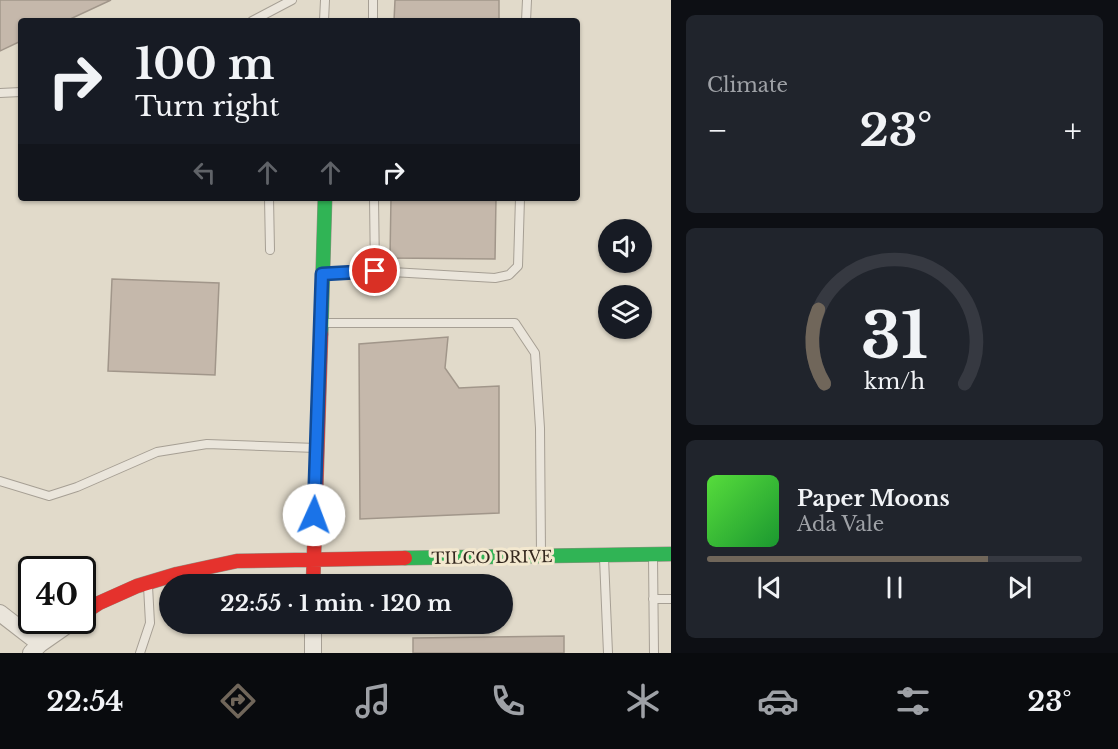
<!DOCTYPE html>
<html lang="en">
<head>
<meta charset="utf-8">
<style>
  :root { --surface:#171b24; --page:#20242c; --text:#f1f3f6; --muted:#9ea1a6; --line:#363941; --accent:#70665a }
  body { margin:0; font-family:"Libre Baskerville",serif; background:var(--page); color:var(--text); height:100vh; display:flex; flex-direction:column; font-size:22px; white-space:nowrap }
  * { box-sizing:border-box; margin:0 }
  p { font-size:20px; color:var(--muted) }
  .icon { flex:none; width:33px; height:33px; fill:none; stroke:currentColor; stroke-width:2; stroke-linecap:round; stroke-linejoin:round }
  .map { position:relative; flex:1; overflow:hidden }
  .panel { display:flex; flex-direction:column; gap:15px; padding:15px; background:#0d0f14; width:447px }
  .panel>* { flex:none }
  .hud { position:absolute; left:18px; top:18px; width:562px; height:183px; border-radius:6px; box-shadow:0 2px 4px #0004; background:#171b24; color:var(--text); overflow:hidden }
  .controls { position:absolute; left:598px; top:219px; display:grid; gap:12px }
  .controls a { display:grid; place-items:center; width:54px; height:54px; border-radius:50%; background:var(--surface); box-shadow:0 2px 4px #0004; font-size:30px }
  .speed { position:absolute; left:18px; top:556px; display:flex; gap:12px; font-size:30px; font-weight:700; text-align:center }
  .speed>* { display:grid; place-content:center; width:78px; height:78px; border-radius:50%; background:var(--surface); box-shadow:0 2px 4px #0004; line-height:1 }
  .speed .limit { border:3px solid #111; border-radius:9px; background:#fff; color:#111 }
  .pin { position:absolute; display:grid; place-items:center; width:51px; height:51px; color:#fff; margin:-26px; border:3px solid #fff; border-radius:50%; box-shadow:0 2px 6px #0007 }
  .me { position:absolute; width:66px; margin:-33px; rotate:2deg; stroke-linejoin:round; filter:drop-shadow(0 0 4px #0008) }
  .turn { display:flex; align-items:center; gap:21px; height:126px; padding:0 18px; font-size:27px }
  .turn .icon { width:78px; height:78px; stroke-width:2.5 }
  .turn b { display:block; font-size:42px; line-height:51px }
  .lanes { display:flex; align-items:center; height:57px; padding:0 18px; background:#0003; justify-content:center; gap:30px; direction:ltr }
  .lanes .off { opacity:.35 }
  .big { font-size:45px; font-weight:800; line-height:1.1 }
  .panel .widget { flex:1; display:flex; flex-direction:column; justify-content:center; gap:9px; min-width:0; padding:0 21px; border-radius:9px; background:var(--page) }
  .panel .dial { align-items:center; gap:0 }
  .dial svg { height:156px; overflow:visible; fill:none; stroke:var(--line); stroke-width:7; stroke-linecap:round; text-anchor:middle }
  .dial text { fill:var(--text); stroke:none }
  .song { display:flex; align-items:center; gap:18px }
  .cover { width:72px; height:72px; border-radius:9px; background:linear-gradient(135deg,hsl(110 70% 55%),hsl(130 70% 35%)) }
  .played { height:6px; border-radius:3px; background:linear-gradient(90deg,var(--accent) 75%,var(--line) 75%) }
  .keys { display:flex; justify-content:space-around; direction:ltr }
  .heat { display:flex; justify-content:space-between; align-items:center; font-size:33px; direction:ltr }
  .trip { position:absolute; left:159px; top:574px; width:354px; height:60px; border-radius:30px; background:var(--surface); box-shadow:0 2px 4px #0004; font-weight:800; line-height:60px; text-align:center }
  .dock { display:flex; height:96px; justify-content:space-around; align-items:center; background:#090b0e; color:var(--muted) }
  .dock .icon { width:42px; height:42px }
  .dock .on { color:var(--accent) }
  .dock b { font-size:27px; color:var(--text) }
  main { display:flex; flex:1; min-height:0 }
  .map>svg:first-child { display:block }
</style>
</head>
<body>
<main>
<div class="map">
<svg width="671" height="653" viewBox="0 0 671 653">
  <rect width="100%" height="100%" fill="#e1daca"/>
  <path fill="#c5b8ab" stroke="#a1968a" stroke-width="1.5" d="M0,0H111L66,21H21V41L0,51Z
    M395,0H499V21H394Z
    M391,198H496L495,259L390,258Z
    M112,279L219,283L215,375L108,371Z
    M448,337L445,368L459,388L499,386V513L360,519L359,344Z
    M564,636V653H413V638Z"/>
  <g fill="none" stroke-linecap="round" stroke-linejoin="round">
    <g stroke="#a69f94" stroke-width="10">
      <path id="lane" d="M252,21L292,0
        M324,21L325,0
        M373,21V0
        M526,21L527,0
        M0,93L21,92
        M269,198L270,250
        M375,271L495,278L509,275L518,266L520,198
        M326,274L375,271L374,198
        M324,323H515L535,353L540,428L541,554
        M0,481L49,496L77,487L157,452L207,444L316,448
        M653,557L654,653
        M604,558L608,653
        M653,599H671
        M140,653L150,623L148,586"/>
    </g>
    <g stroke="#a69f94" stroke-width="18">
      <path id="street" d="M0,613L40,644
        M313,624V653
        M31,653L40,644L73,621"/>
    </g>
    <g stroke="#968e83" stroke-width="15">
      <path id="fast" d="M321,334L325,198
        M405,558L671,554"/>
    </g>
    <g stroke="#968e83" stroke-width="15">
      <path id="jam" d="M313,585L321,334
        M82,614L99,603L137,586L177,574L237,561L405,558"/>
    </g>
    <use href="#lane" stroke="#eae5db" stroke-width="8"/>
    <use href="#street" stroke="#eae5db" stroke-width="16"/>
    <use href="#fast" stroke="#30b455" stroke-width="14"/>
    <use href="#jam" stroke="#e5322d" stroke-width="14"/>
  </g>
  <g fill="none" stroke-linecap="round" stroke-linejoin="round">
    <g stroke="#114b97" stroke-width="15">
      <path id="route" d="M314,515L322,274L375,271"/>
    </g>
    <use href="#route" stroke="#1a73e8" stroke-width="10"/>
  </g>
  <g text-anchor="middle" stroke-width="6" stroke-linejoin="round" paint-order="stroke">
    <g font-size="16" fill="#33271d" stroke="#f3e8cf">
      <text transform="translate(492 557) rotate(-1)" y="6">TILCO DRIVE</text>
    </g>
  </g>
</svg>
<div class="controls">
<a><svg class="icon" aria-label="sound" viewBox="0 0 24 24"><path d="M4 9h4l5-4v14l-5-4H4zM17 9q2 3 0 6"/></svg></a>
<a><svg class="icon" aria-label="layers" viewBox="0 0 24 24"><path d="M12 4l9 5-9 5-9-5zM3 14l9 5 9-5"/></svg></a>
</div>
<div class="speed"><div class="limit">40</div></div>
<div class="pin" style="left:375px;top:271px;background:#d93025"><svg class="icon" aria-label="arrive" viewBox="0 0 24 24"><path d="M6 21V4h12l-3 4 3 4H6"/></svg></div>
<svg class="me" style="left:314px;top:515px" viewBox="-20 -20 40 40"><circle r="19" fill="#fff"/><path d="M0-13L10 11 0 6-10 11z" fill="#1a73e8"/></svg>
<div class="trip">22:55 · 1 min · 120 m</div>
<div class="hud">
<div class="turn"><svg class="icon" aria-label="right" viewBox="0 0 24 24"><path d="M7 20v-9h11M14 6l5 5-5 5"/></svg><div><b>100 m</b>Turn right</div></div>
<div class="lanes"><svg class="icon off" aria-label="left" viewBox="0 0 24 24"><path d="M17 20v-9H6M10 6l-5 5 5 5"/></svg><svg class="icon off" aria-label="ahead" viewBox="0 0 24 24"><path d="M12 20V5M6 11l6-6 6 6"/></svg><svg class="icon off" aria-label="ahead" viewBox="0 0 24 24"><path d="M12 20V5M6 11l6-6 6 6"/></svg><svg class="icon" aria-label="right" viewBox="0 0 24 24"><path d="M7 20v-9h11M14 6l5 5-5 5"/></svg></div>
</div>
</div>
<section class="panel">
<div class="widget"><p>Climate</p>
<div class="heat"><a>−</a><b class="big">23°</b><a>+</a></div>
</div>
<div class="widget dial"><svg viewBox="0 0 100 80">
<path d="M14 69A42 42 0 1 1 86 69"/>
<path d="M14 69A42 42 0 0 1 11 31" stroke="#70665a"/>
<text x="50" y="56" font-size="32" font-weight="700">31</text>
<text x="50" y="72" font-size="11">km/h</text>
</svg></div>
<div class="widget">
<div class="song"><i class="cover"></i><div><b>Paper Moons</b><p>Ada Vale</p></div></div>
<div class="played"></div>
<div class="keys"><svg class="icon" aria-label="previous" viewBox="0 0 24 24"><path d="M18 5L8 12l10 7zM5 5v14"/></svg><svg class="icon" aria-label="pause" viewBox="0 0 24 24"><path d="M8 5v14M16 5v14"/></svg><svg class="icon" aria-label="next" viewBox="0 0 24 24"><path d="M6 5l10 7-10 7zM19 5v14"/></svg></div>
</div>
</section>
</main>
<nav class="dock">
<b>22:54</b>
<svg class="icon on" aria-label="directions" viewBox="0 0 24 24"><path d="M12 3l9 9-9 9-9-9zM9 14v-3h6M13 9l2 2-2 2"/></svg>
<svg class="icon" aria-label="music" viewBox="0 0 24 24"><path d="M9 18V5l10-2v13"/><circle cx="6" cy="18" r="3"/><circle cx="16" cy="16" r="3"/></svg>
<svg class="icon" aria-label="phone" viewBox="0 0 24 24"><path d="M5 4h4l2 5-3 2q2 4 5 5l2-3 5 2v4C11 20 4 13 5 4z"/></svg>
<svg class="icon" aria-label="climate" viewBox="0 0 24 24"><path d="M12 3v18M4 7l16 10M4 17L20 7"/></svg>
<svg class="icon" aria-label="car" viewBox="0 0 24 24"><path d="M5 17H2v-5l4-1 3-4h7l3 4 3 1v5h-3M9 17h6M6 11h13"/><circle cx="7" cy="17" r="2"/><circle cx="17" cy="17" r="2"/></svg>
<svg class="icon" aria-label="filters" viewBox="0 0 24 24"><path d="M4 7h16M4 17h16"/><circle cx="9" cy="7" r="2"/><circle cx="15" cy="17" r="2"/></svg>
<b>23°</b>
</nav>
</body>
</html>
